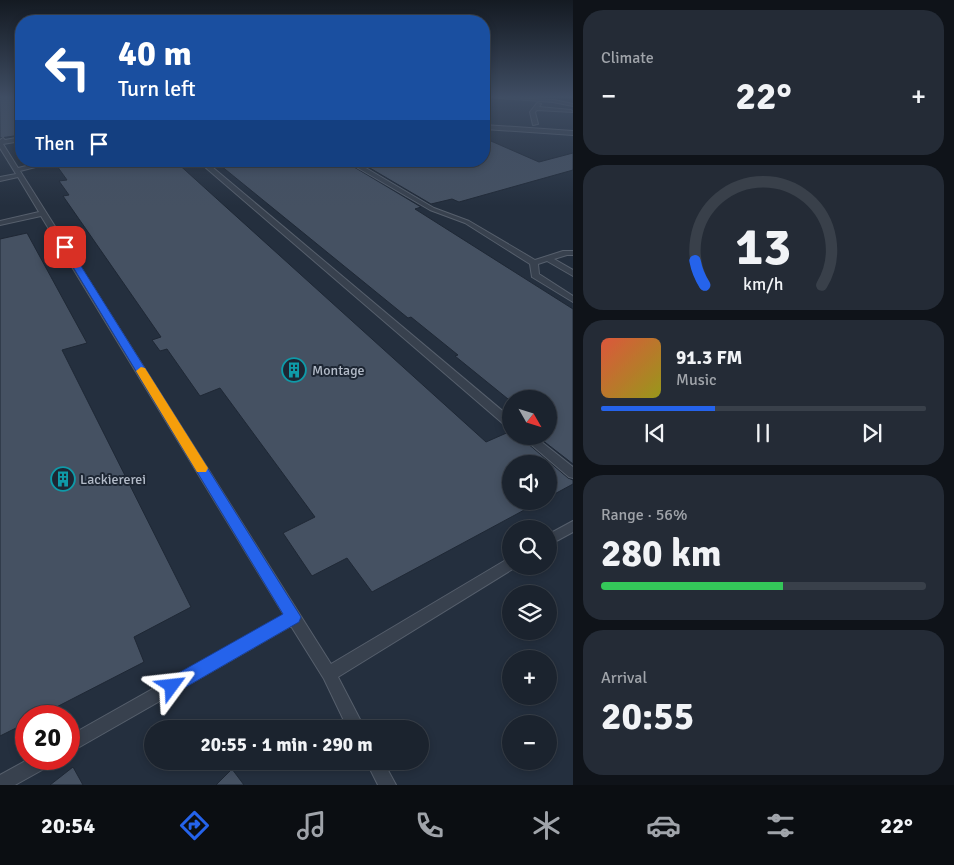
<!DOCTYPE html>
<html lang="en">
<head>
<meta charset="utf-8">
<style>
  :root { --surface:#1b232e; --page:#242b36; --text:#f1f3f6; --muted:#a0a4aa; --line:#39404a; --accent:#2563eb }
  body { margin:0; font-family:Signika,sans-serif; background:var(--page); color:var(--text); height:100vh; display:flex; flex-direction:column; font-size:19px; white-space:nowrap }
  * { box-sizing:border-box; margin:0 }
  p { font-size:16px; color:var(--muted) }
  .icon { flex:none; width:28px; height:28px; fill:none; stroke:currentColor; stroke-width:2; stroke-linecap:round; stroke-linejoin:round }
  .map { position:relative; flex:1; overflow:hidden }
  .sheet { display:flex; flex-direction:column; gap:10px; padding:10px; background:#0f1319; width:381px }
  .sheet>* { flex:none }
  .banner { position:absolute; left:15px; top:15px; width:475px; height:152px; border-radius:20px; box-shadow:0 2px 8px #0003,0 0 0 1px var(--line); background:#1a4fa0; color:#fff; overflow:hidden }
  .needle { width:32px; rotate:129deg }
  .controls { position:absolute; left:502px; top:390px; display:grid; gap:10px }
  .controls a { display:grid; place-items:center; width:55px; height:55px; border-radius:50%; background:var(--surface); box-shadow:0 2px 8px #0003,0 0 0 1px var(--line); font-size:25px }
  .speed { position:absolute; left:15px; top:705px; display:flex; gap:10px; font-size:25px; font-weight:700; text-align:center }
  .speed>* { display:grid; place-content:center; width:65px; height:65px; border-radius:50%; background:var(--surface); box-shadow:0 2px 8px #0003,0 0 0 1px var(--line); line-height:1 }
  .speed .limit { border:8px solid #d22; background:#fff; color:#111 }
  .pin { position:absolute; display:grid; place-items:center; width:42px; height:42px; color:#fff; margin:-21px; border-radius:10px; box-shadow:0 2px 8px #0006 }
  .me { position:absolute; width:55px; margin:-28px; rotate:60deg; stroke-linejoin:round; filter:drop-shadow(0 0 4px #0008) }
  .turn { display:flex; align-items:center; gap:18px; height:105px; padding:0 20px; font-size:22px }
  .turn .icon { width:65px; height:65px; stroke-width:2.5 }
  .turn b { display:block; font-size:35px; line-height:42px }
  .then { display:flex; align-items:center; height:48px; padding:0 20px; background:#0003; gap:10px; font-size:19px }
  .big { font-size:38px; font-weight:800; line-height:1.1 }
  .sheet .widget { flex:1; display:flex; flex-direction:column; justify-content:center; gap:8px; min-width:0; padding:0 18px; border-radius:20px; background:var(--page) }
  .sheet .dial { align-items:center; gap:0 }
  .dial svg { height:130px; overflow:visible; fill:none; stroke:var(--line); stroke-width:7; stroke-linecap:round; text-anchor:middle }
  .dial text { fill:var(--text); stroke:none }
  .song { display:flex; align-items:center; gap:15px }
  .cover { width:60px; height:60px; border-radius:8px; background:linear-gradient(135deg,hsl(10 70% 55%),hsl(60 70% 35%)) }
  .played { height:5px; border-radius:2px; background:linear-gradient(90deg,var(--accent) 35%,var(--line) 35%) }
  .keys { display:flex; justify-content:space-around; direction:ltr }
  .heat { display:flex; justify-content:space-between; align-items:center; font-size:28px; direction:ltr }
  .charge { height:8px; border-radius:4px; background:linear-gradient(90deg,#34c759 56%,var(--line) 0) }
  .trip { position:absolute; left:144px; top:720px; width:285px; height:50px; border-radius:25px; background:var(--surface); box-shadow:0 2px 8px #0003,0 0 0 1px var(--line); font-weight:800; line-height:50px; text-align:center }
  .tabs { display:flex; height:80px; justify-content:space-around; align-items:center; background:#0b0e12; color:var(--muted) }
  .tabs .icon { width:35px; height:35px }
  .tabs .selected { color:var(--accent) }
  .tabs b { font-size:22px; color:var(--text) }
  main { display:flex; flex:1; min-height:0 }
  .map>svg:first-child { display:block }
</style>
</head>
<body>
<main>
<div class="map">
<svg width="573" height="785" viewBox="0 0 573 785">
  <rect width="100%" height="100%" fill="#242f3e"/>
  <path fill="#455162" stroke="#1f2835" d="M0,97H21V135L0,138Z
    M484,138L539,162L573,153V170L459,202L452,199L431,204L358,161H484Z
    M61,161H175L486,442L511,431V436H519L568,478L573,480V484L549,497V464H511V501H541L372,592L347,558L312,576L283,533L315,517L220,388L200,396L167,349L160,351L152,340L161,337L63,196L69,195L59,181L67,180L57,166H59L57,163Z
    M215,161H344L421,207L415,209L573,309V464L537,436H549V399H508L455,356L458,355L411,317L408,318Z
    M27,233L87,343L62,350L191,607L134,637L144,662L39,716H26V723L0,736V239Z
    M73,767L83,785H50Z
    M232,769L244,785H216Z"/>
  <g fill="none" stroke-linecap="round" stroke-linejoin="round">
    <g stroke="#565f6c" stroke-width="2">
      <path id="service" d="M489,97L554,100L573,104V106L553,102Z
        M537,103L541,104L539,107L571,110L573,112L537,110L535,112L538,124L533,125L530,112Z
        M484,125L573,131V135L484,129Z
        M21,137V141L3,144L18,168L47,161H59L20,171L331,664L511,557V566L516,567L338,677L365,729H348L324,679L291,626L69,753V736L284,615L41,216L0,225V221L39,212L18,177L0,181V177L16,174L0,148V140L3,138L5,140Z
        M198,161H205L511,418V428L507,427Z
        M346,161H354L434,208L469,221L535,260L563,251H573V255H567L554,259L573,270V276L547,261L538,264L539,274L573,296V302L532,277L530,264L465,223L430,210Z
        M521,436H534L573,467V478L569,477Z
        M573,521V532L549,545V534Z
        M29,759H53L51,765L15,785H0V775Z
        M366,761H383L396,785H378Z"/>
    </g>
    <use href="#service" fill="#38414e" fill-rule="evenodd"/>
  </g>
  <linearGradient id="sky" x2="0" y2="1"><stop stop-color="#141a22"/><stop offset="0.47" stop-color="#3f4d63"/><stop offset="1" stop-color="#3f4d63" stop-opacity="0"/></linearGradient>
  <rect width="573" height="206" fill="url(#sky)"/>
  <path fill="#2563eb" stroke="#184099" d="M65,244L69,247L301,617L299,622L172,695L166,692L164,686L166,680L283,614L61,247Z"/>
  <path fill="#f59e0b" d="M141,367L145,368L206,465L208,468L206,472H197L136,371Z"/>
  <defs>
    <g id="building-ring" transform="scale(1.25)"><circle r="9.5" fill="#1d2633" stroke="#0f9aa8" stroke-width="1.5"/><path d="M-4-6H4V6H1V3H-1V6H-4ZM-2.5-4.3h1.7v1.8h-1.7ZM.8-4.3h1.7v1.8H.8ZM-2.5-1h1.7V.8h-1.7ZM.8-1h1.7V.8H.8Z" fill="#0f9aa8"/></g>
  </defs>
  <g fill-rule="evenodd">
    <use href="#building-ring" x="294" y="370"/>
    <use href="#building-ring" x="63" y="479"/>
  </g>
  <g text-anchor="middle" stroke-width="4" stroke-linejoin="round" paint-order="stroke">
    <g font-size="14" fill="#b4bcc9" stroke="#1d2633" text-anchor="start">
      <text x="312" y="375">Montage</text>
      <text x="80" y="484">Lackiererei</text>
    </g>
  </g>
</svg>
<div class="controls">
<a><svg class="needle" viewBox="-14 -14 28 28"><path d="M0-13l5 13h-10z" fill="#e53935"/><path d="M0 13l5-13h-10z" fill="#a0a4aa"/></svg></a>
<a><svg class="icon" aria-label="sound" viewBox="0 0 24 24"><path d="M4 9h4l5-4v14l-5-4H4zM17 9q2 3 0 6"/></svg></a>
<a><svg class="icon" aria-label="search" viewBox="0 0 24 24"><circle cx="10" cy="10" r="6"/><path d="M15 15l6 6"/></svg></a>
<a><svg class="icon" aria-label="layers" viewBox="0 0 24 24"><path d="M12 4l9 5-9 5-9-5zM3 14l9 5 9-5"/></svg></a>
<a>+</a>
<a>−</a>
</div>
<div class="speed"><div class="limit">20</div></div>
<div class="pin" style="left:65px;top:247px;background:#d93025"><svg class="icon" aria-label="arrive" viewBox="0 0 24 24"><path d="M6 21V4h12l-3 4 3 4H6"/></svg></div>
<svg class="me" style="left:172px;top:686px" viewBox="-20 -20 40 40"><path d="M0-17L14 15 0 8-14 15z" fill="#2563eb" stroke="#fff" stroke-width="4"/></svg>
<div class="trip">20:55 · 1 min · 290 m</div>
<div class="banner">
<div class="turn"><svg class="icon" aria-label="left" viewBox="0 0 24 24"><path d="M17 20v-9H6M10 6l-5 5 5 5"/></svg><div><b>40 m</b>Turn left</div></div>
<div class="then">Then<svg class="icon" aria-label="arrive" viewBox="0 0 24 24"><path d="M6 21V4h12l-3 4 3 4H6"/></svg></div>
</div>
</div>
<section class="sheet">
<div class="widget"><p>Climate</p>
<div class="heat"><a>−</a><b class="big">22°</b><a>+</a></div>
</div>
<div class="widget dial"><svg viewBox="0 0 100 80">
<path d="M14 69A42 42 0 1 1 86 69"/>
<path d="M14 69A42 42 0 0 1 8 54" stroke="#2563eb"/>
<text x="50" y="56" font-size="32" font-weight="700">13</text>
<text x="50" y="72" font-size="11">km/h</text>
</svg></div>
<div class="widget">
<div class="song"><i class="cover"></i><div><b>91.3 FM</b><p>Music</p></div></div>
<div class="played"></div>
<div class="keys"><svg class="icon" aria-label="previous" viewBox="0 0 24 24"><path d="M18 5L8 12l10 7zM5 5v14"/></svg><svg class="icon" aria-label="pause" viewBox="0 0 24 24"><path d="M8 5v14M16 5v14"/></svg><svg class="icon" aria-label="next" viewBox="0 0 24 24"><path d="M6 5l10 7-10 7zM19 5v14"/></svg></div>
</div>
<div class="widget"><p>Range · 56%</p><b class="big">280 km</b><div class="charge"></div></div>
<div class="widget"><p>Arrival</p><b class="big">20:55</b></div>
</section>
</main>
<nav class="tabs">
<b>20:54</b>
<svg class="icon selected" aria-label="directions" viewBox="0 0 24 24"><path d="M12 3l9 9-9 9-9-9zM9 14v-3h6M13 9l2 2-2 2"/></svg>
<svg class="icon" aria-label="music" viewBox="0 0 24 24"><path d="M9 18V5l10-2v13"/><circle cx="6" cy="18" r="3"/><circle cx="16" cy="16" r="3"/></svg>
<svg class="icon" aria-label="phone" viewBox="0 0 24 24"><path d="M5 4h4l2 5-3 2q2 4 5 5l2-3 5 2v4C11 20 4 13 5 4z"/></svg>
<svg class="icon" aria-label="climate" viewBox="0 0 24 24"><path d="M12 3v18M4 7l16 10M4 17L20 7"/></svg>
<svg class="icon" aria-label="car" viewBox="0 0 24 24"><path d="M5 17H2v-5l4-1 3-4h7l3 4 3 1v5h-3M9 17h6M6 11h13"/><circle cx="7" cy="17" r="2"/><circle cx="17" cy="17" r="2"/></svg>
<svg class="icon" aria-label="filters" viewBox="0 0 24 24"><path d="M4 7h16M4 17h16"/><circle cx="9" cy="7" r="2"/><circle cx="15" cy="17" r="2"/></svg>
<b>22°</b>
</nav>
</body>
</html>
